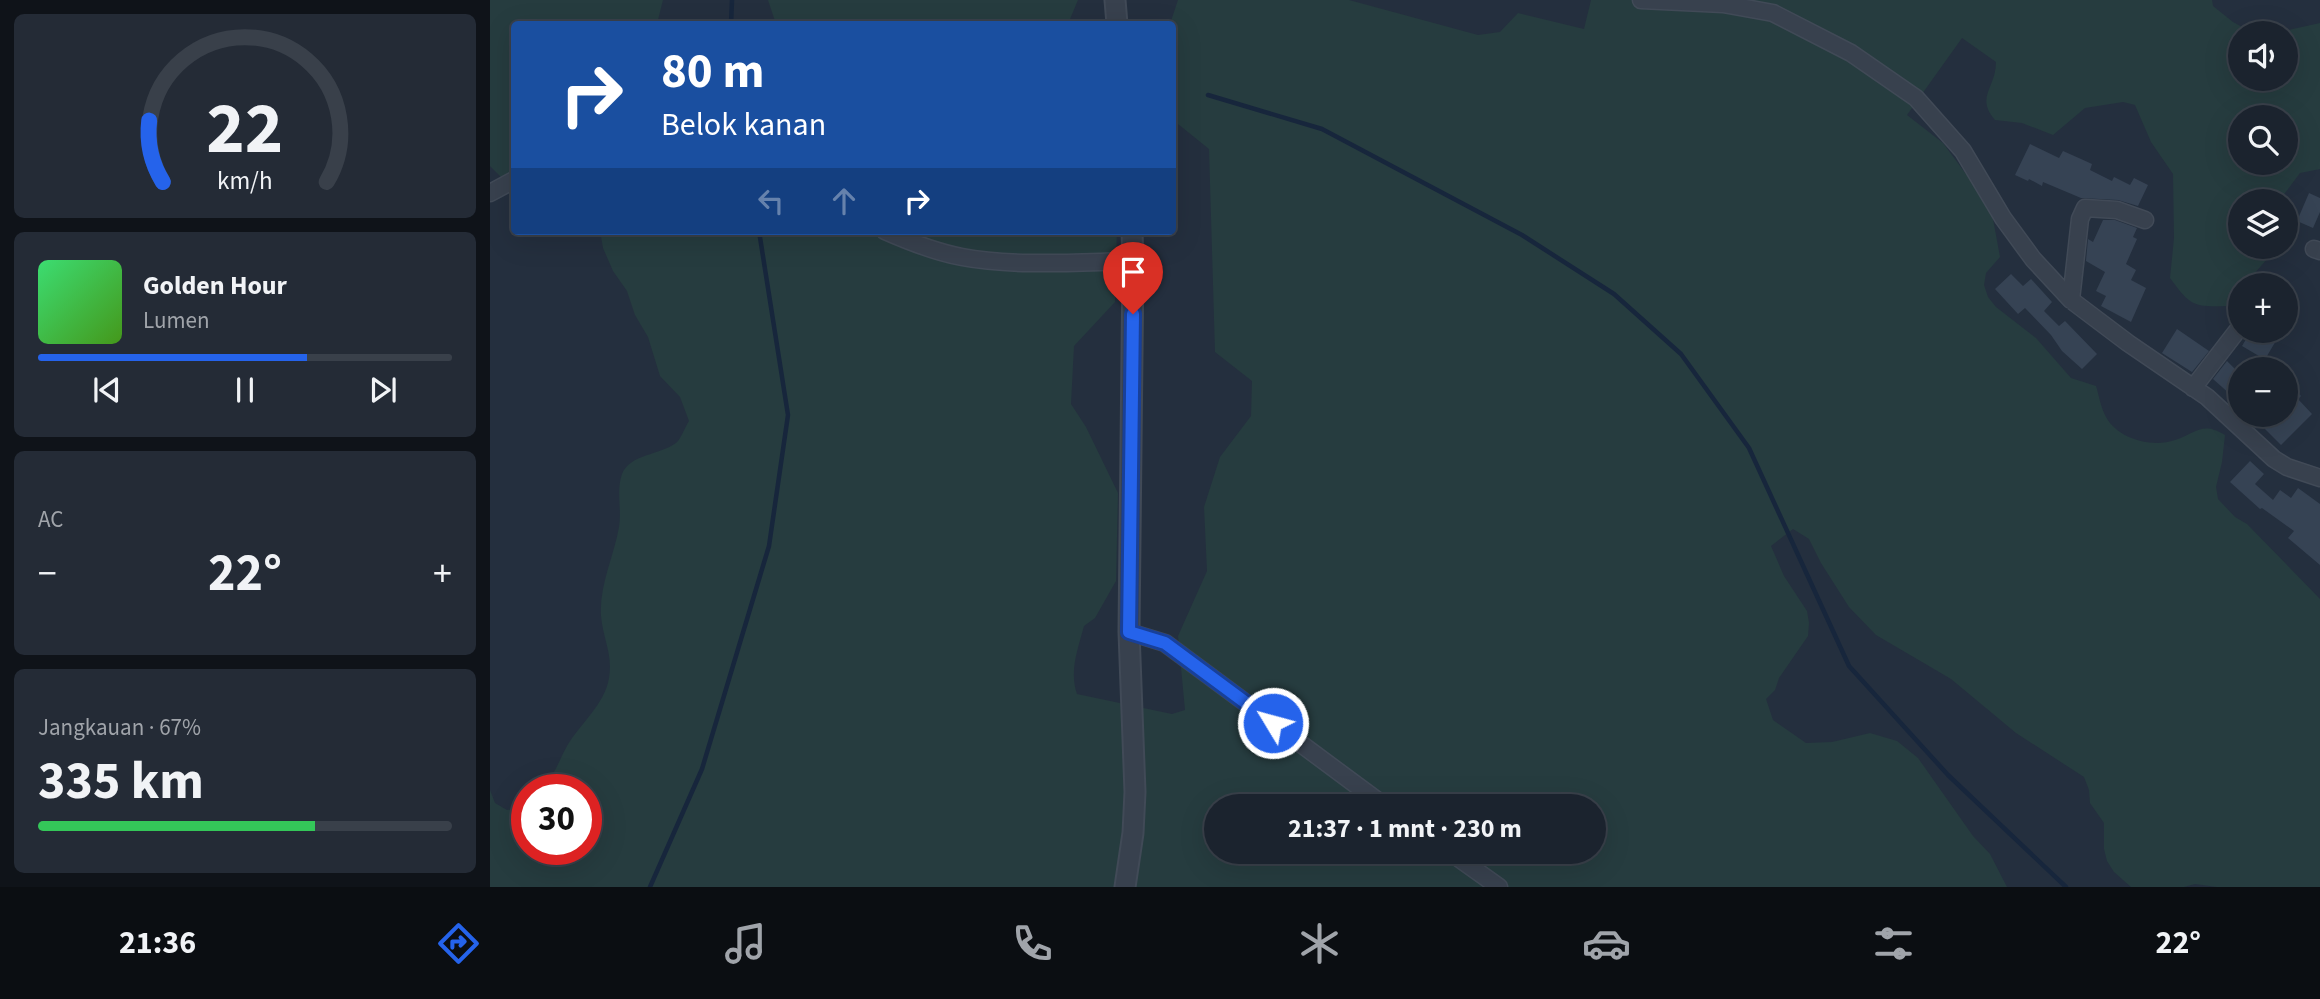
<!DOCTYPE html>
<html lang="id">
<head>
<meta charset="utf-8">
<style>
  :root { --surface:#1b232e; --page:#242b36; --text:#f1f3f6; --muted:#a0a4aa; --line:#39404a; --accent:#2563eb }
  body { margin:0; font-family:"Source Sans 3",sans-serif; background:var(--page); color:var(--text); height:100vh; display:flex; flex-direction:column; font-size:26px; white-space:nowrap }
  * { box-sizing:border-box; margin:0 }
  p { font-size:23px; color:var(--muted) }
  .icon { flex:none; width:38px; height:38px; fill:none; stroke:currentColor; stroke-width:2; stroke-linecap:round; stroke-linejoin:round }
  .map { position:relative; flex:1; overflow:hidden }
  .drawer { display:flex; flex-direction:column; gap:14px; padding:14px; background:#0f1319; width:490px }
  .drawer>* { flex:none }
  .top-card { position:absolute; left:21px; top:21px; width:665px; height:214px; border-radius:7px; box-shadow:0 7px 28px #0002,0 0 0 2px var(--line); background:#1a4fa0; color:#fff; overflow:hidden }
  .tools { position:absolute; left:1738px; top:21px; display:grid; gap:14px }
  .tools a { display:grid; place-items:center; width:70px; height:70px; border-radius:50%; background:var(--surface); box-shadow:0 7px 28px #0002,0 0 0 2px var(--line); font-size:35px }
  .speed { position:absolute; left:21px; top:774px; display:flex; gap:14px; font-size:35px; font-weight:700; text-align:center }
  .speed>* { display:grid; place-content:center; width:91px; height:91px; border-radius:50%; background:var(--surface); box-shadow:0 7px 28px #0002,0 0 0 2px var(--line); line-height:1 }
  .speed .limit { border:10px solid #d22; background:#fff; color:#111 }
  .pin { position:absolute; display:grid; place-items:center; width:60px; height:60px; color:#fff; margin:-72px -30px; border-radius:50% 50% 50% 0; rotate:-45deg; box-shadow:0 0 7px #0007 }
  .pin .icon { rotate:45deg }
  .me { position:absolute; width:77px; margin:-38px; rotate:307deg; stroke-linejoin:round; filter:drop-shadow(0 0 5px #0008) }
  .turn { display:flex; align-items:center; gap:24px; height:147px; padding:0 35px; font-size:32px }
  .turn .icon { width:91px; height:91px; stroke-width:2.5 }
  .turn b { display:block; font-size:49px; line-height:60px }
  .lanes { display:flex; align-items:center; height:66px; padding:0 35px; background:#0003; justify-content:center; gap:35px; direction:ltr }
  .lanes .off { opacity:.35 }
  .big { font-size:52px; font-weight:700; line-height:1.1 }
  .drawer .tile { flex:1; display:flex; flex-direction:column; justify-content:center; gap:10px; min-width:0; padding:0 24px; border-radius:10px; background:var(--page) }
  .drawer .dial { align-items:center; gap:0 }
  .dial svg { height:182px; overflow:visible; fill:none; stroke:var(--line); stroke-width:7; stroke-linecap:round; text-anchor:middle }
  .dial text { fill:var(--text); stroke:none }
  .song { display:flex; align-items:center; gap:21px }
  .cover { width:84px; height:84px; border-radius:10px; background:linear-gradient(135deg,hsl(140 70% 55%),hsl(100 70% 35%)) }
  .played { height:7px; border-radius:4px; background:linear-gradient(90deg,var(--accent) 65%,var(--line) 65%) }
  .keys { display:flex; justify-content:space-around; direction:ltr }
  .heat { display:flex; justify-content:space-between; align-items:center; font-size:38px; direction:ltr }
  .charge { height:10px; border-radius:5px; background:linear-gradient(90deg,#34c759 67%,var(--line) 0) }
  .trip { position:absolute; left:714px; top:794px; width:402px; height:70px; border-radius:35px; background:var(--surface); box-shadow:0 7px 28px #0002,0 0 0 2px var(--line); font-weight:700; line-height:70px; text-align:center }
  .tabs { display:flex; height:112px; justify-content:space-around; align-items:center; background:#0b0e12; color:var(--muted) }
  .tabs .icon { width:49px; height:49px }
  .tabs .selected { color:var(--accent) }
  .tabs b { font-size:32px; color:var(--text) }
  main { display:flex; flex:1; min-height:0 }
  .map>svg:first-child { display:block }
</style>
</head>
<body>
<main>
<section class="drawer">
<div class="tile dial"><svg viewBox="0 0 100 80">
<path d="M14 69A42 42 0 1 1 86 69"/>
<path d="M14 69A42 42 0 0 1 8 42" stroke="#2563eb"/>
<text x="50" y="56" font-size="32" font-weight="700">22</text>
<text x="50" y="72" font-size="11">km/h</text>
</svg></div>
<div class="tile">
<div class="song"><i class="cover"></i><div><b>Golden Hour</b><p>Lumen</p></div></div>
<div class="played"></div>
<div class="keys"><svg class="icon" aria-label="previous" viewBox="0 0 24 24"><path d="M18 5L8 12l10 7zM5 5v14"/></svg><svg class="icon" aria-label="pause" viewBox="0 0 24 24"><path d="M8 5v14M16 5v14"/></svg><svg class="icon" aria-label="next" viewBox="0 0 24 24"><path d="M6 5l10 7-10 7zM19 5v14"/></svg></div>
</div>
<div class="tile"><p>AC</p>
<div class="heat"><a>−</a><b class="big">22°</b><a>+</a></div>
</div>
<div class="tile"><p>Jangkauan · 67%</p><b class="big">335 km</b><div class="charge"></div></div>
</section>
<div class="map">
<svg width="1830" height="887" viewBox="0 0 1830 887">
  <rect width="100%" height="100%" fill="#242f3e"/>
  <path fill="#263c3f" fill-rule="evenodd" d="M0,0H173L167,24H24V184L17,183L0,166Z
    M278,0H588L578,24H286Z
    M688,0H859L988,35L1010,32L1028,13L1094,29L1101,0H1722L1723,6L1743,22L1754,28L1767,30L1794,31L1830,23V169L1810,173L1789,201H1750V247H1774L1779,257L1754,285H1750V290L1736,306C1702,307 1700,305 1680,278L1684,238L1683,174L1661,142L1645,105L1633,102L1595,108L1563,135L1532,123L1505,120C1485,97 1506,88 1506,62L1472,38L1417,115L1453,143L1501,208L1510,257L1496,273L1494,285L1498,297L1506,307L1546,338L1581,378L1606,386C1609,396 1611,408 1616,417C1628,439 1662,448 1685,440C1707,433 1711,421 1735,435L1732,462L1726,487L1728,499L1745,517L1757,524L1830,599V887H1727L1705,884L1694,887H1641L1624,872L1617,861L1614,849V823L1600,803L1599,790L1594,777L1526,733L1461,679L1386,635L1359,607L1331,563L1319,539L1303,529L1281,546L1294,576L1317,611L1319,623L1318,636L1289,678L1285,690L1276,699L1283,720L1316,743L1342,742L1380,733L1407,741L1428,758L1483,836L1500,854L1517,887H0V790L5,803L17,810L31,808L37,800V849H96V789H49C66,775 67,764 77,746C90,724 115,704 119,678C123,654 113,639 111,616C109,586 124,556 129,527C132,510 126,491 132,474C140,454 170,455 186,443C191,439 195,427 199,421L190,397L170,376L158,337L145,315L137,291L123,271L113,248L110,231H627L625,302L584,346L581,404L596,427L628,493L626,581L605,618L594,626C588,649 579,671 587,694L682,714L695,710L688,636L717,571L714,507L730,457L761,416L762,381L725,352L719,149L683,120L682,24H680ZM1750,33H1796V79H1750ZM1750,117H1796V163H1750ZM726,807H1104V852H726Z"/>
  <g fill="none" stroke-linecap="round" stroke-linejoin="round">
    <path stroke="#17263c" stroke-width="4.5" d="M241,24L242,0
      M718,95L832,129L1032,235L1124,294L1191,354L1259,448L1359,666L1458,775L1576,887
      M160,887L212,769L279,546L298,415L269,231"/>
  </g>
  <path fill="#364354" d="M1540,144L1569,158L1573,151L1591,159L1602,164L1600,170L1622,181L1624,177L1640,185L1644,178L1658,185L1648,206L1628,200L1591,198L1553,182L1552,186L1539,179L1538,181L1525,175Z
    M1819,193L1830,198V212L1823,228L1807,221Z
    M1613,220H1625L1647,228L1643,237L1647,239L1636,264L1646,270L1641,280L1656,288L1641,322L1611,306L1616,296L1606,291L1615,272L1596,261L1598,239L1603,242Z
    M1521,274L1533,286L1541,279L1562,302L1554,311L1569,326L1575,321L1607,354L1592,369L1572,351L1561,335L1535,308L1528,314L1505,289Z
    M1687,329L1719,351L1702,372L1672,353Z
    M1761,331H1773L1787,339L1777,356L1790,369H1764L1774,359L1752,346Z
    M1737,361L1750,374V403L1723,379Z
    M1796,380L1811,396L1808,399L1822,414L1791,445L1761,415H1796Z
    M1760,461L1774,474L1765,484L1783,500L1790,490L1801,498L1808,488L1830,504V565L1798,538L1804,531L1772,508L1770,509L1740,482Z"/>
  <g fill="none" stroke-linecap="round" stroke-linejoin="round">
    <g stroke="#414a57" stroke-width="19">
      <path id="minor" d="M1151,0L1233,4L1283,13L1361,53L1426,98L1473,151L1513,218L1543,259L1581,300L1638,343L1717,397L1784,459L1797,467L1830,478
        M0,193L24,180
        M395,231C420,242 445,252 472,257C524,267 590,262 643,261
        M1824,249L1830,251
        M1581,300L1590,219L1595,208L1627,210L1655,220
        M1703,388L1750,327
        M639,632L675,643L896,807
        M960,852L1009,887"/>
    </g>
    <g stroke="#414a57" stroke-width="23">
      <path id="tertiary" d="M625,0L627,24
        M635,887L643,833L645,792L639,632L643,261L642,231"/>
    </g>
    <use href="#minor" stroke="#38414e" stroke-width="16"/>
    <use href="#tertiary" stroke="#38414e" stroke-width="19"/>
  </g>
  <g fill="none" stroke-linecap="round" stroke-linejoin="round">
    <g stroke="#184099" stroke-width="18">
      <path id="route" d="M643,314L639,632L675,643L783,723"/>
    </g>
    <use href="#route" stroke="#2563eb" stroke-width="12"/>
  </g>
</svg>
<div class="tools">
<a><svg class="icon" aria-label="sound" viewBox="0 0 24 24"><path d="M4 9h4l5-4v14l-5-4H4zM17 9q2 3 0 6"/></svg></a>
<a><svg class="icon" aria-label="search" viewBox="0 0 24 24"><circle cx="10" cy="10" r="6"/><path d="M15 15l6 6"/></svg></a>
<a><svg class="icon" aria-label="layers" viewBox="0 0 24 24"><path d="M12 4l9 5-9 5-9-5zM3 14l9 5 9-5"/></svg></a>
<a>+</a>
<a>−</a>
</div>
<div class="speed"><div class="limit">30</div></div>
<div class="pin" style="left:643px;top:314px;background:#d93025"><svg class="icon" aria-label="arrive" viewBox="0 0 24 24"><path d="M6 21V4h12l-3 4 3 4H6"/></svg></div>
<svg class="me" style="left:783px;top:723px" viewBox="-20 -20 40 40"><circle r="17" fill="#2563eb" stroke="#fff" stroke-width="3"/><path d="M0-11L8 9 0 5-8 9z" fill="#fff"/></svg>
<div class="trip">21:37 · 1 mnt · 230 m</div>
<div class="top-card">
<div class="turn"><svg class="icon" aria-label="right" viewBox="0 0 24 24"><path d="M7 20v-9h11M14 6l5 5-5 5"/></svg><div><b>80 m</b>Belok kanan</div></div>
<div class="lanes"><svg class="icon off" aria-label="left" viewBox="0 0 24 24"><path d="M17 20v-9H6M10 6l-5 5 5 5"/></svg><svg class="icon off" aria-label="ahead" viewBox="0 0 24 24"><path d="M12 20V5M6 11l6-6 6 6"/></svg><svg class="icon" aria-label="right" viewBox="0 0 24 24"><path d="M7 20v-9h11M14 6l5 5-5 5"/></svg></div>
</div>
</div>
</main>
<nav class="tabs">
<b>21:36</b>
<svg class="icon selected" aria-label="directions" viewBox="0 0 24 24"><path d="M12 3l9 9-9 9-9-9zM9 14v-3h6M13 9l2 2-2 2"/></svg>
<svg class="icon" aria-label="music" viewBox="0 0 24 24"><path d="M9 18V5l10-2v13"/><circle cx="6" cy="18" r="3"/><circle cx="16" cy="16" r="3"/></svg>
<svg class="icon" aria-label="phone" viewBox="0 0 24 24"><path d="M5 4h4l2 5-3 2q2 4 5 5l2-3 5 2v4C11 20 4 13 5 4z"/></svg>
<svg class="icon" aria-label="climate" viewBox="0 0 24 24"><path d="M12 3v18M4 7l16 10M4 17L20 7"/></svg>
<svg class="icon" aria-label="car" viewBox="0 0 24 24"><path d="M5 17H2v-5l4-1 3-4h7l3 4 3 1v5h-3M9 17h6M6 11h13"/><circle cx="7" cy="17" r="2"/><circle cx="17" cy="17" r="2"/></svg>
<svg class="icon" aria-label="filters" viewBox="0 0 24 24"><path d="M4 7h16M4 17h16"/><circle cx="9" cy="7" r="2"/><circle cx="15" cy="17" r="2"/></svg>
<b>22°</b>
</nav>
</body>
</html>
